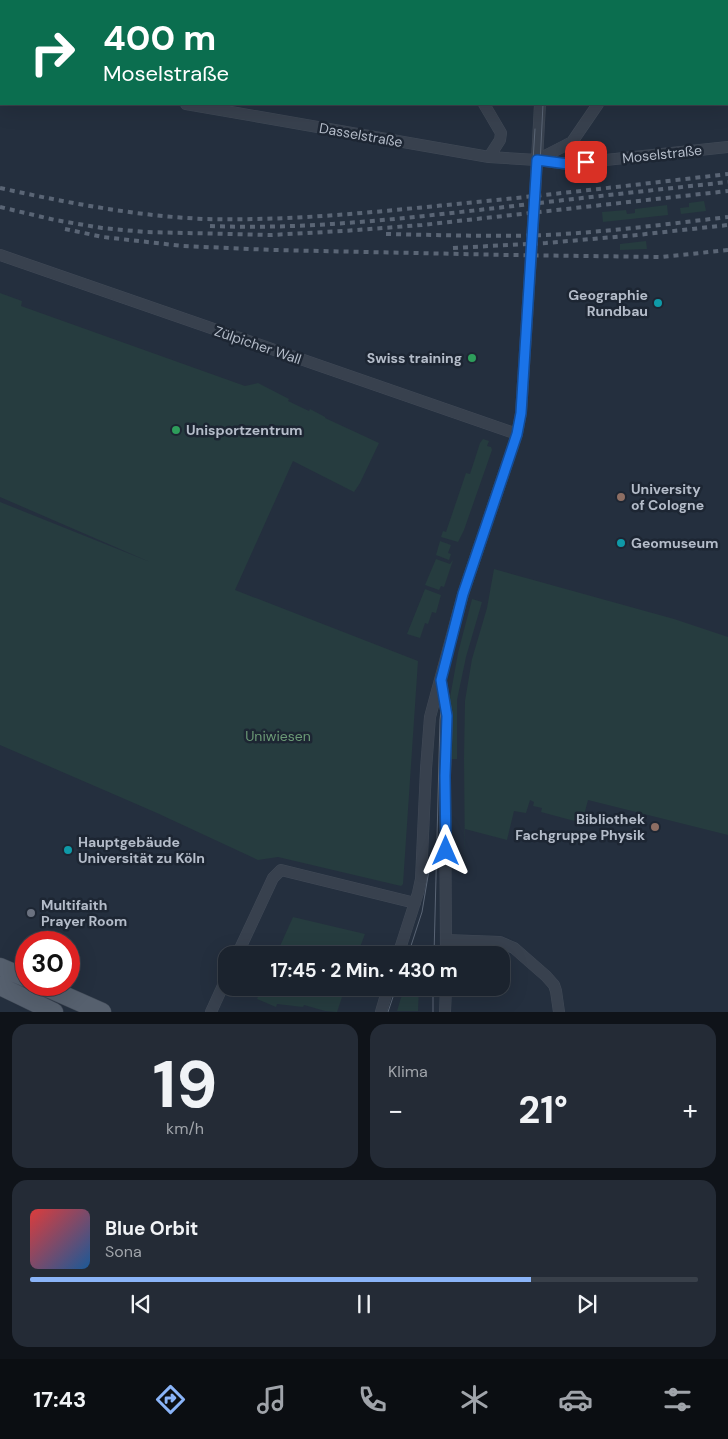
<!DOCTYPE html>
<html lang="de">
<head>
<meta charset="utf-8">
<style>
  :root { --surface:#1b232e; --page:#242b36; --text:#f1f3f6; --muted:#a0a4aa; --line:#39404a; --accent:#8ab4f8 }
  body { margin:0; font-family:"DM Sans",sans-serif; background:var(--page); color:var(--text); height:100vh; display:flex; flex-direction:column; font-size:19px; white-space:nowrap }
  * { box-sizing:border-box; margin:0 }
  p { font-size:16px; color:var(--muted) }
  .icon { flex:none; width:28px; height:28px; fill:none; stroke:currentColor; stroke-width:2; stroke-linecap:round; stroke-linejoin:round }
  .map { position:relative; height:1012px; overflow:hidden }
  .panel { display:flex; flex-direction:column; gap:12px; padding:12px; background:#0f1319; flex:1 }
  .panel>* { flex:none }
  .guide { position:absolute; left:0px; top:0px; width:729px; height:105px; box-shadow:0 5px 20px #0002,0 0 0 1px var(--line); background:#0b6e4f; color:#fff; overflow:hidden }
  .speed { position:absolute; left:15px; top:931px; display:flex; gap:10px; font-size:25px; font-weight:700; text-align:center }
  .speed>* { display:grid; place-content:center; width:65px; height:65px; border-radius:50%; background:var(--surface); box-shadow:0 5px 20px #0002,0 0 0 1px var(--line); line-height:1 }
  .speed .limit { border:8px solid #d22; background:#fff; color:#111 }
  .pin { position:absolute; display:grid; place-items:center; width:42px; height:42px; color:#fff; margin:-21px; border-radius:10px; box-shadow:0 2px 8px #0006 }
  .me { position:absolute; width:55px; margin:-28px; rotate:0deg; stroke-linejoin:round; filter:drop-shadow(0 0 4px #0008) }
  .turn { display:flex; align-items:center; gap:18px; height:105px; padding:0 20px; font-size:22px }
  .turn .icon { width:65px; height:65px; stroke-width:2.5 }
  .turn b { display:block; font-size:35px; line-height:42px }
  .big { font-size:38px; font-weight:700; line-height:1.1 }
  .panel .widget { flex:1; display:flex; flex-direction:column; justify-content:center; gap:8px; min-width:0; padding:0 18px; border-radius:15px; background:var(--page) }
  .panel .dial { align-items:center; gap:0 }
  .dial b { font-size:65px; line-height:1 }
  .song { display:flex; align-items:center; gap:15px }
  .cover { width:60px; height:60px; border-radius:8px; background:linear-gradient(135deg,hsl(0 70% 55%),hsl(210 70% 35%)) }
  .played { height:5px; border-radius:2px; background:linear-gradient(90deg,var(--accent) 75%,var(--line) 75%) }
  .keys { display:flex; justify-content:space-around; direction:ltr }
  .heat { display:flex; justify-content:space-between; align-items:center; font-size:28px; direction:ltr }
  .panel .tiles { flex:1; display:grid; gap:12px; grid-template-columns:1fr 1fr }
  .widget:last-child { grid-column:span 2 }
  .trip { position:absolute; left:218px; top:946px; width:292px; height:50px; border-radius:15px; background:var(--surface); box-shadow:0 5px 20px #0002,0 0 0 1px var(--line); font-weight:700; line-height:50px; text-align:center }
  .dock { display:flex; height:80px; justify-content:space-around; align-items:center; background:#0b0e12; color:var(--muted) }
  .dock .icon { width:35px; height:35px }
  .dock .selected { color:var(--accent) }
  .dock b { font-size:22px; color:var(--text) }
  .map>svg:first-child { display:block }
</style>
</head>
<body>
<div class="map">
<svg width="728" height="1012" viewBox="0 0 728 1012">
  <rect width="100%" height="100%" fill="#242f3e"/>
  <path fill="#263c3f" d="M704,201L706,211L681,214L680,208L689,207V203Z
    M667,205L668,215L603,222L602,212L626,210L627,214L635,213V209Z
    M646,241L647,249L620,250V244Z
    M0,293L22,301L21,306L245,386L258,383L289,399L288,401L309,411L310,409L325,417V418L379,443L360,483L354,492L293,461L235,590L418,661L403,884L401,886L278,857L258,860L157,813L0,745V502L150,562L0,497Z
    M483,439L489,441L487,446L491,447L492,450L464,530L458,542L441,537L443,531L446,532L466,473L470,474L480,443Z
    M440,541L451,545L448,553L451,554L449,560L436,555Z
    M436,559L450,564L453,560L444,587L441,586L439,590L425,585Z
    M494,569L674,619L728,637V835L588,800L582,823L541,812L542,808L533,806L534,802L530,800L526,813L514,811L507,840L465,829V868L464,758L465,701L472,659L487,608Z
    M425,589L441,595L436,613L432,612L428,624L425,623L420,638L407,634Z
    M472,599L482,602L466,657L457,700V759H449V703L458,653Z
    M293,917L365,934L357,955H276Z
    M262,988H345L337,1012L325,1011L304,1005L303,1007L277,1004L276,1007L257,999Z
    M404,988H419L418,1011H397Z"/>
  <g fill="none" stroke-linecap="round" stroke-linejoin="round">
    <g stroke="#414a57" stroke-width="12">
      <path id="street" d="M71,0V1
        M239,0V1
        M423,0L424,1
        M547,1V0
        M670,1L671,0
        M0,68H1
        M186,104L489,157L537,160L568,164L728,147
        M484,104L501,133L500,140L489,157
        M537,160L572,142L598,104
        M0,255L517,434
        M441,682L447,716L445,776L446,955
        M446,940L500,942L514,948L546,976L554,985L556,991L559,1012
        M237,955L273,878L281,870L415,903
        M398,955L418,893L421,879L426,769L430,717L463,594L508,461L517,434L521,413L536,179L540,104
        M211,1012L226,979
        M381,1012L388,988
        M445,1012L446,988"/>
    </g>
    <g stroke="#414a57" stroke-width="19">
      <path id="primary" d="M0,967L26,978
        M41,985L102,1012
        M0,986L54,1012"/>
    </g>
    <use href="#street" stroke="#38414e" stroke-width="11"/>
    <use href="#primary" stroke="#56606e" stroke-width="18"/>
    <path stroke="#5a6575" stroke-width="1" d="M550,1V0
      M530,209L535,129
      M520,378L523,341
      M408,955L422,912L429,870
      M434,955L440,720L445,672L455,631L473,571L516,446L524,414L529,361L535,223L539,185L543,104
      M388,1012L396,988
      M433,1012V988"/>
    <path stroke="#5a6575" stroke-width="4" stroke-dasharray="5 5" stroke-linecap="butt" d="M0,188C68,203 136,216 205,219C286,221 366,213 446,205C540,196 634,185 728,174
      M0,207L55,220L102,228L145,232L271,235L343,231L422,225L728,191
      M210,226C309,230 407,218 505,207C580,198 654,190 728,182
      M65,229L103,237L183,246L273,250L509,255L662,257L728,250
      M386,234C440,235 493,237 546,235C607,232 668,224 728,217
      M453,248L546,243L637,235L728,225"/>
  </g>
  <g fill="none" stroke-linecap="round" stroke-linejoin="round">
    <g stroke="#114b97" stroke-width="12">
      <path id="route" d="M446,851L445,776L447,716L441,680L463,594L508,461L517,434L521,413L537,160L568,164L586,162"/>
    </g>
    <use href="#route" stroke="#1a73e8" stroke-width="9"/>
  </g>
  <g fill="#0f9aa8" stroke="#1d2633" stroke-width="2">
    <circle cx="658" cy="303" r="5"/>
    <circle cx="621" cy="543" r="5"/>
    <circle cx="68" cy="850" r="5"/>
  </g>
  <g fill="#2e9e5b" stroke="#1d2633" stroke-width="2">
    <circle cx="472" cy="358" r="5"/>
    <circle cx="176" cy="430" r="5"/>
  </g>
  <g fill="#8d6e63" stroke="#1d2633" stroke-width="2">
    <circle cx="621" cy="497" r="5"/>
    <circle cx="655" cy="827" r="5"/>
  </g>
  <circle fill="#6b7280" stroke="#1d2633" stroke-width="2" cx="31" cy="913" r="5"/>
  <g text-anchor="middle" stroke-width="5" stroke-linejoin="round" paint-order="stroke">
    <g font-size="14" fill="#b4bcc9" stroke="#1d2633">
      <text transform="translate(361 135) rotate(10)" y="5">Dasselstraße</text>
      <text transform="translate(662 154) rotate(-6)" y="5">Moselstraße</text>
      <text transform="translate(258 345) rotate(19)" y="5">Zülpicher Wall</text>
    </g>
    <g font-size="14" font-weight="bold" fill="#b4bcc9" stroke="#1d2633" text-anchor="start">
      <text x="648" y="300" text-anchor="end">Geographie<tspan x="648" dy="16">Rundbau</tspan></text>
      <text x="462" y="363" text-anchor="end">Swiss training</text>
      <text x="186" y="435">Unisportzentrum</text>
      <text x="631" y="494">University<tspan x="631" dy="16">of Cologne</tspan></text>
      <text x="631" y="548">Geomuseum</text>
      <text x="645" y="824" text-anchor="end">Bibliothek<tspan x="645" dy="16">Fachgruppe Physik</tspan></text>
      <text x="78" y="847">Hauptgebäude<tspan x="78" dy="16">Universität zu Köln</tspan></text>
      <text x="41" y="910">Multifaith<tspan x="41" dy="16">Prayer Room</tspan></text>
    </g>
    <g font-size="14" fill="#6b9a76" stroke="#1d2633">
      <text x="278" y="741">Uniwiesen</text>
    </g>
  </g>
</svg>
<div class="speed"><div class="limit">30</div></div>
<div class="pin" style="left:586px;top:162px;background:#d93025"><svg class="icon" aria-label="arrive" viewBox="0 0 24 24"><path d="M6 21V4h12l-3 4 3 4H6"/></svg></div>
<svg class="me" style="left:446px;top:851px" viewBox="-20 -20 40 40"><path d="M0-17L14 15 0 8-14 15z" fill="#1a73e8" stroke="#fff" stroke-width="4"/></svg>
<div class="trip">17:45 · 2 Min. · 430 m</div>
<div class="guide">
<div class="turn"><svg class="icon" aria-label="right" viewBox="0 0 24 24"><path d="M7 20v-9h11M14 6l5 5-5 5"/></svg><div><b>400 m</b>Moselstraße</div></div>
</div>
</div>
<section class="panel">
<div class="tiles">
<div class="widget dial"><b>19</b><p>km/h</p></div>
<div class="widget"><p>Klima</p>
<div class="heat"><a>−</a><b class="big">21°</b><a>+</a></div>
</div>
<div class="widget">
<div class="song"><i class="cover"></i><div><b>Blue Orbit</b><p>Sona</p></div></div>
<div class="played"></div>
<div class="keys"><svg class="icon" aria-label="previous" viewBox="0 0 24 24"><path d="M18 5L8 12l10 7zM5 5v14"/></svg><svg class="icon" aria-label="pause" viewBox="0 0 24 24"><path d="M8 5v14M16 5v14"/></svg><svg class="icon" aria-label="next" viewBox="0 0 24 24"><path d="M6 5l10 7-10 7zM19 5v14"/></svg></div>
</div>
</div>
</section>
<nav class="dock">
<b>17:43</b>
<svg class="icon selected" aria-label="directions" viewBox="0 0 24 24"><path d="M12 3l9 9-9 9-9-9zM9 14v-3h6M13 9l2 2-2 2"/></svg>
<svg class="icon" aria-label="music" viewBox="0 0 24 24"><path d="M9 18V5l10-2v13"/><circle cx="6" cy="18" r="3"/><circle cx="16" cy="16" r="3"/></svg>
<svg class="icon" aria-label="phone" viewBox="0 0 24 24"><path d="M5 4h4l2 5-3 2q2 4 5 5l2-3 5 2v4C11 20 4 13 5 4z"/></svg>
<svg class="icon" aria-label="climate" viewBox="0 0 24 24"><path d="M12 3v18M4 7l16 10M4 17L20 7"/></svg>
<svg class="icon" aria-label="car" viewBox="0 0 24 24"><path d="M5 17H2v-5l4-1 3-4h7l3 4 3 1v5h-3M9 17h6M6 11h13"/><circle cx="7" cy="17" r="2"/><circle cx="17" cy="17" r="2"/></svg>
<svg class="icon" aria-label="filters" viewBox="0 0 24 24"><path d="M4 7h16M4 17h16"/><circle cx="9" cy="7" r="2"/><circle cx="15" cy="17" r="2"/></svg>
</nav>
</body>
</html>
